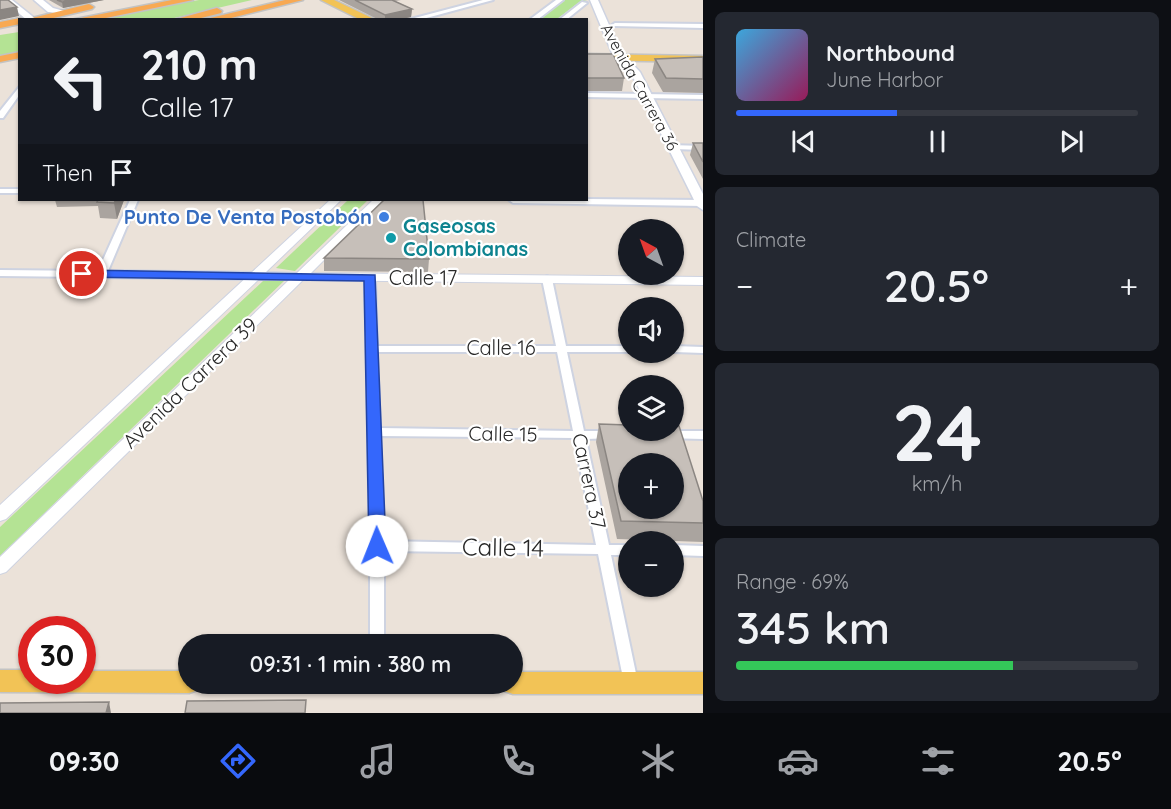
<!DOCTYPE html>
<html lang="en">
<head>
<meta charset="utf-8">
<style>
  :root { --surface:#171b24; --page:#242831; --text:#f1f3f6; --muted:#9ea1a6; --line:#363941; --accent:#3467fc }
  body { margin:0; font-family:Quicksand,sans-serif; background:var(--page); color:var(--text); height:100vh; display:flex; flex-direction:column; font-size:22px; white-space:nowrap }
  * { box-sizing:border-box; margin:0 }
  p { font-size:20px; color:var(--muted) }
  .icon { flex:none; width:33px; height:33px; fill:none; stroke:currentColor; stroke-width:2; stroke-linecap:round; stroke-linejoin:round }
  .map { position:relative; flex:1; overflow:hidden }
  .panel { display:flex; flex-direction:column; gap:12px; padding:12px; background:#0d0f14; width:468px }
  .panel>* { flex:none }
  .hud { position:absolute; left:18px; top:18px; width:570px; height:183px; border-radius:0px; box-shadow:0 2px 4px #0004; background:#171b24; color:var(--text); overflow:hidden }
  .needle { width:39px; rotate:319deg }
  .buttons { position:absolute; left:618px; top:219px; display:grid; gap:12px }
  .buttons a { display:grid; place-items:center; width:66px; height:66px; border-radius:50%; background:var(--surface); box-shadow:0 2px 4px #0004; font-size:30px }
  .speed { position:absolute; left:18px; top:616px; display:flex; gap:12px; font-size:30px; font-weight:700; text-align:center }
  .speed>* { display:grid; place-content:center; width:78px; height:78px; border-radius:50%; background:var(--surface); box-shadow:0 2px 4px #0004; line-height:1 }
  .speed .limit { border:9px solid #d22; background:#fff; color:#111 }
  .pin { position:absolute; display:grid; place-items:center; width:51px; height:51px; color:#fff; margin:-26px; border:3px solid #fff; border-radius:50%; box-shadow:0 2px 6px #0007 }
  .me { position:absolute; width:66px; margin:-33px; rotate:359deg; stroke-linejoin:round; filter:drop-shadow(0 0 4px #0008) }
  .turn { display:flex; align-items:center; gap:21px; height:126px; padding:0 24px; font-size:27px }
  .turn .icon { width:78px; height:78px; stroke-width:2.5 }
  .turn b { display:block; font-size:42px; line-height:51px }
  .then { display:flex; align-items:center; height:57px; padding:0 24px; background:#0003; gap:12px; font-size:22px }
  .big { font-size:45px; font-weight:600; line-height:1.1 }
  .panel .tile { flex:1; display:flex; flex-direction:column; justify-content:center; gap:9px; min-width:0; padding:0 21px; border-radius:9px; background:var(--page) }
  .panel .dial { align-items:center; gap:0 }
  .dial b { font-size:78px; line-height:1 }
  .song { display:flex; align-items:center; gap:18px }
  .cover { width:72px; height:72px; border-radius:9px; background:linear-gradient(135deg,hsl(200 70% 55%),hsl(330 70% 35%)) }
  .played { height:6px; border-radius:3px; background:linear-gradient(90deg,var(--accent) 40%,var(--line) 40%) }
  .keys { display:flex; justify-content:space-around; direction:ltr }
  .heat { display:flex; justify-content:space-between; align-items:center; font-size:33px; direction:ltr }
  .charge { height:9px; border-radius:4px; background:linear-gradient(90deg,#34c759 69%,var(--line) 0) }
  .trip { position:absolute; left:178px; top:634px; width:345px; height:60px; border-radius:30px; background:var(--surface); box-shadow:0 2px 4px #0004; font-weight:600; line-height:60px; text-align:center }
  .tab-bar { display:flex; height:96px; justify-content:space-around; align-items:center; background:#090b0e; color:var(--muted) }
  .tab-bar .icon { width:42px; height:42px }
  .tab-bar .selected { color:var(--accent) }
  .tab-bar b { font-size:27px; color:var(--text) }
  main { display:flex; flex:1; min-height:0 }
  .map>svg:first-child { display:block }
</style>
</head>
<body>
<main>
<div class="map">
<svg width="703" height="713" viewBox="0 0 703 713">
  <rect width="100%" height="100%" fill="#ebe2d9"/>
  <path fill="#b4e394" d="M199,0H252L170,19L87,20Z
    M564,0H587L578,3L557,19L537,20Z
    M19,32V52L0,57V35Z
    M368,200L295,271L276,268L347,201Z
    M263,281H284L0,556V527Z"/>
  <g fill="none" stroke-linecap="round" stroke-linejoin="round">
    <g stroke="#ced3e1" stroke-width="4">
      <path id="minor" d="M483,0H493L419,20H407Z
        M556,0H563L537,20H529Z
        M582,2L587,3L566,20H559Z
        M615,23L703,24V28L613,26L612,25Z
        M20,86V94L3,118H0V111Z
        M586,93L703,95V99L586,97Z
        M671,145L703,146V150L674,149L670,147Z
        M0,189H20V193H0Z
        M586,199L703,200V206L513,203L509,200Z
        M130,200H138L108,271L255,273L260,276L255,279L0,276V270L98,271Z
        M370,275L375,278L377,346H556L542,279L547,276L552,279L566,346H628V352H567L584,431H610L614,432L616,435L614,438L586,439L609,545H628V555H611L638,683L636,688L631,689L626,688L624,683L598,554L384,551V645H370V546L365,278ZM377,352H557L573,431L380,428ZM380,436L574,438L596,545L383,541Z
        M674,346L703,347V353L674,352Z
        M667,431H703V439L663,438L661,435L663,432Z
        M674,545L703,546V556L674,555Z"/>
    </g>
    <g stroke="#ced3e1" stroke-width="2">
      <path id="tertiary" d="M330,200H341L266,272L297,273L373,200H384L311,273L703,277V285L303,280L6,572L0,574V557L289,280H258L6,519L0,521V505Z"/>
    </g>
    <g stroke="#ced3e1" stroke-width="3">
      <path id="secondary" d="M3,0H12L37,20H27Z
        M34,0H43L53,8L68,12L64,14L48,12Z
        M590,0H598L621,52L640,72L703,194V210L697,206L631,73L612,53Z"/>
    </g>
    <g stroke="#c3c3c3" stroke-width="3">
      <path id="primary" d="M321,0H334L376,20H361Z
        M586,54L703,56V62L586,60Z
        M0,670H32V681H82V671H189V684H201L198,690L189,693L0,692Z
        M513,672H703V694H513L504,691L501,684H513Z"/>
    </g>
    <g stroke="#c3c3c3" stroke-width="3">
      <path id="trunk" d="M172,0H193L96,20H71Z
        M285,0H303L223,20H202Z
        M89,4L94,7L92,9L45,20H24Z
        M217,8L222,11L221,13L193,20H173Z
        M20,18L24,20H20V24L0,28V22Z
        M20,52V58L0,62V56Z"/>
    </g>
    <use href="#minor" fill="#fff" fill-rule="evenodd"/>
    <use href="#tertiary" fill="#fff" fill-rule="evenodd"/>
    <use href="#secondary" fill="#fff" fill-rule="evenodd"/>
    <use href="#primary" fill="#f2c356" fill-rule="evenodd"/>
    <use href="#trunk" fill="#f8a953" fill-rule="evenodd"/>
  </g>
  <path fill="#aaa49f" d="M49,0H104L63,8Z
    M339,0H401L395,1L412,9L411,17L398,20H379Z
    M586,54L624,78L622,91H586Z
    M703,57V93L663,92L652,73L655,59Z
    M693,143H703V179L690,155Z
    M55,200H124L117,219L100,218L98,206L57,207Z
    M324,258L429,259L428,272L324,271Z
    M599,424L703,501V542L617,539L596,442Z"/>
  <path fill="#8b8682" d="M74,0H104L63,8L62,2Z
    M17,7L19,16L0,20V10Z
    M412,9L411,17L398,20H385V15Z
    M116,200H124L117,219L114,203Z
    M109,702L111,713H106Z"/>
  <path fill="#c6bfb9" stroke="#8b8682" stroke-width="1.5" fill-rule="evenodd" d="M0,0H8L17,7L0,10Z
    M57,0H74L62,2Z
    M355,0H392L412,9L385,15Z
    M586,54H613L624,78H586Z
    M703,57V79L666,78L655,59Z
    M693,143H703V162Z
    M98,200H116L114,203L97,202Z
    M384,200H423L429,259L324,258Z
    M599,424L628,425V430H674V426H679L703,501V523L621,521ZM628,464H674V508H628Z
    M306,700L305,713H185L187,701Z
    M109,702L106,713H0V703Z"/>
  <path fill="#3467fc" stroke="#2243a4" stroke-width="1.5" d="M82,270L375,275L386,546L383,550H371L369,546L364,281L77,277V271Z"/>
  <circle fill="#3f7fe0" stroke="#fff" stroke-width="2" cx="384" cy="217" r="6"/>
  <circle fill="#0f9aa8" stroke="#fff" stroke-width="2" cx="391" cy="238" r="6"/>
  <g text-anchor="middle" stroke-width="4.5" stroke-linejoin="round" paint-order="stroke">
    <g font-size="16" fill="#282828" stroke="#fff">
      <text transform="translate(640 87) rotate(61)" y="6">Avenida Carrera 36</text>
    </g>
    <g font-size="20" font-weight="bold" fill="#366cbe" stroke="#fff" text-anchor="end">
      <text x="372" y="224">Punto De Venta Postobón</text>
    </g>
    <g font-size="20" font-weight="bold" fill="#0d838f" stroke="#fff" text-anchor="start">
      <text x="403" y="233">Gaseosas<tspan x="403" dy="23">Colombianas</tspan></text>
    </g>
    <g font-size="20" fill="#282828" stroke="#fff">
      <text x="423" y="285">Calle 17</text>
      <text x="501" y="355">Calle 16</text>
      <text transform="translate(190 383) rotate(-44)" y="7">Avenida Carrera 39</text>
      <text transform="translate(503 434) rotate(1)" y="7">Calle 15</text>
      <text transform="translate(589 481) rotate(78)" y="7">Carrera 37</text>
    </g>
    <g font-size="24" fill="#282828" stroke="#fff">
      <text transform="translate(503 548) rotate(1)" y="8">Calle 14</text>
    </g>
  </g>
</svg>
<div class="buttons">
<a><svg class="needle" viewBox="-14 -14 28 28"><path d="M0-13l5 13h-10z" fill="#e53935"/><path d="M0 13l5-13h-10z" fill="#9ea1a6"/></svg></a>
<a><svg class="icon" aria-label="sound" viewBox="0 0 24 24"><path d="M4 9h4l5-4v14l-5-4H4zM17 9q2 3 0 6"/></svg></a>
<a><svg class="icon" aria-label="layers" viewBox="0 0 24 24"><path d="M12 4l9 5-9 5-9-5zM3 14l9 5 9-5"/></svg></a>
<a>+</a>
<a>−</a>
</div>
<div class="speed"><div class="limit">30</div></div>
<div class="pin" style="left:82px;top:274px;background:#d93025"><svg class="icon" aria-label="arrive" viewBox="0 0 24 24"><path d="M6 21V4h12l-3 4 3 4H6"/></svg></div>
<svg class="me" style="left:377px;top:546px" viewBox="-20 -20 40 40"><circle r="19" fill="#fff"/><path d="M0-13L10 11 0 6-10 11z" fill="#3467fc"/></svg>
<div class="trip">09:31 · 1 min · 380 m</div>
<div class="hud">
<div class="turn"><svg class="icon" aria-label="left" viewBox="0 0 24 24"><path d="M17 20v-9H6M10 6l-5 5 5 5"/></svg><div><b>210 m</b>Calle 17</div></div>
<div class="then">Then<svg class="icon" aria-label="arrive" viewBox="0 0 24 24"><path d="M6 21V4h12l-3 4 3 4H6"/></svg></div>
</div>
</div>
<section class="panel">
<div class="tile">
<div class="song"><i class="cover"></i><div><b>Northbound</b><p>June Harbor</p></div></div>
<div class="played"></div>
<div class="keys"><svg class="icon" aria-label="previous" viewBox="0 0 24 24"><path d="M18 5L8 12l10 7zM5 5v14"/></svg><svg class="icon" aria-label="pause" viewBox="0 0 24 24"><path d="M8 5v14M16 5v14"/></svg><svg class="icon" aria-label="next" viewBox="0 0 24 24"><path d="M6 5l10 7-10 7zM19 5v14"/></svg></div>
</div>
<div class="tile"><p>Climate</p>
<div class="heat"><a>−</a><b class="big">20.5°</b><a>+</a></div>
</div>
<div class="tile dial"><b>24</b><p>km/h</p></div>
<div class="tile"><p>Range · 69%</p><b class="big">345 km</b><div class="charge"></div></div>
</section>
</main>
<nav class="tab-bar">
<b>09:30</b>
<svg class="icon selected" aria-label="directions" viewBox="0 0 24 24"><path d="M12 3l9 9-9 9-9-9zM9 14v-3h6M13 9l2 2-2 2"/></svg>
<svg class="icon" aria-label="music" viewBox="0 0 24 24"><path d="M9 18V5l10-2v13"/><circle cx="6" cy="18" r="3"/><circle cx="16" cy="16" r="3"/></svg>
<svg class="icon" aria-label="phone" viewBox="0 0 24 24"><path d="M5 4h4l2 5-3 2q2 4 5 5l2-3 5 2v4C11 20 4 13 5 4z"/></svg>
<svg class="icon" aria-label="climate" viewBox="0 0 24 24"><path d="M12 3v18M4 7l16 10M4 17L20 7"/></svg>
<svg class="icon" aria-label="car" viewBox="0 0 24 24"><path d="M5 17H2v-5l4-1 3-4h7l3 4 3 1v5h-3M9 17h6M6 11h13"/><circle cx="7" cy="17" r="2"/><circle cx="17" cy="17" r="2"/></svg>
<svg class="icon" aria-label="filters" viewBox="0 0 24 24"><path d="M4 7h16M4 17h16"/><circle cx="9" cy="7" r="2"/><circle cx="15" cy="17" r="2"/></svg>
<b>20.5°</b>
</nav>
</body>
</html>
